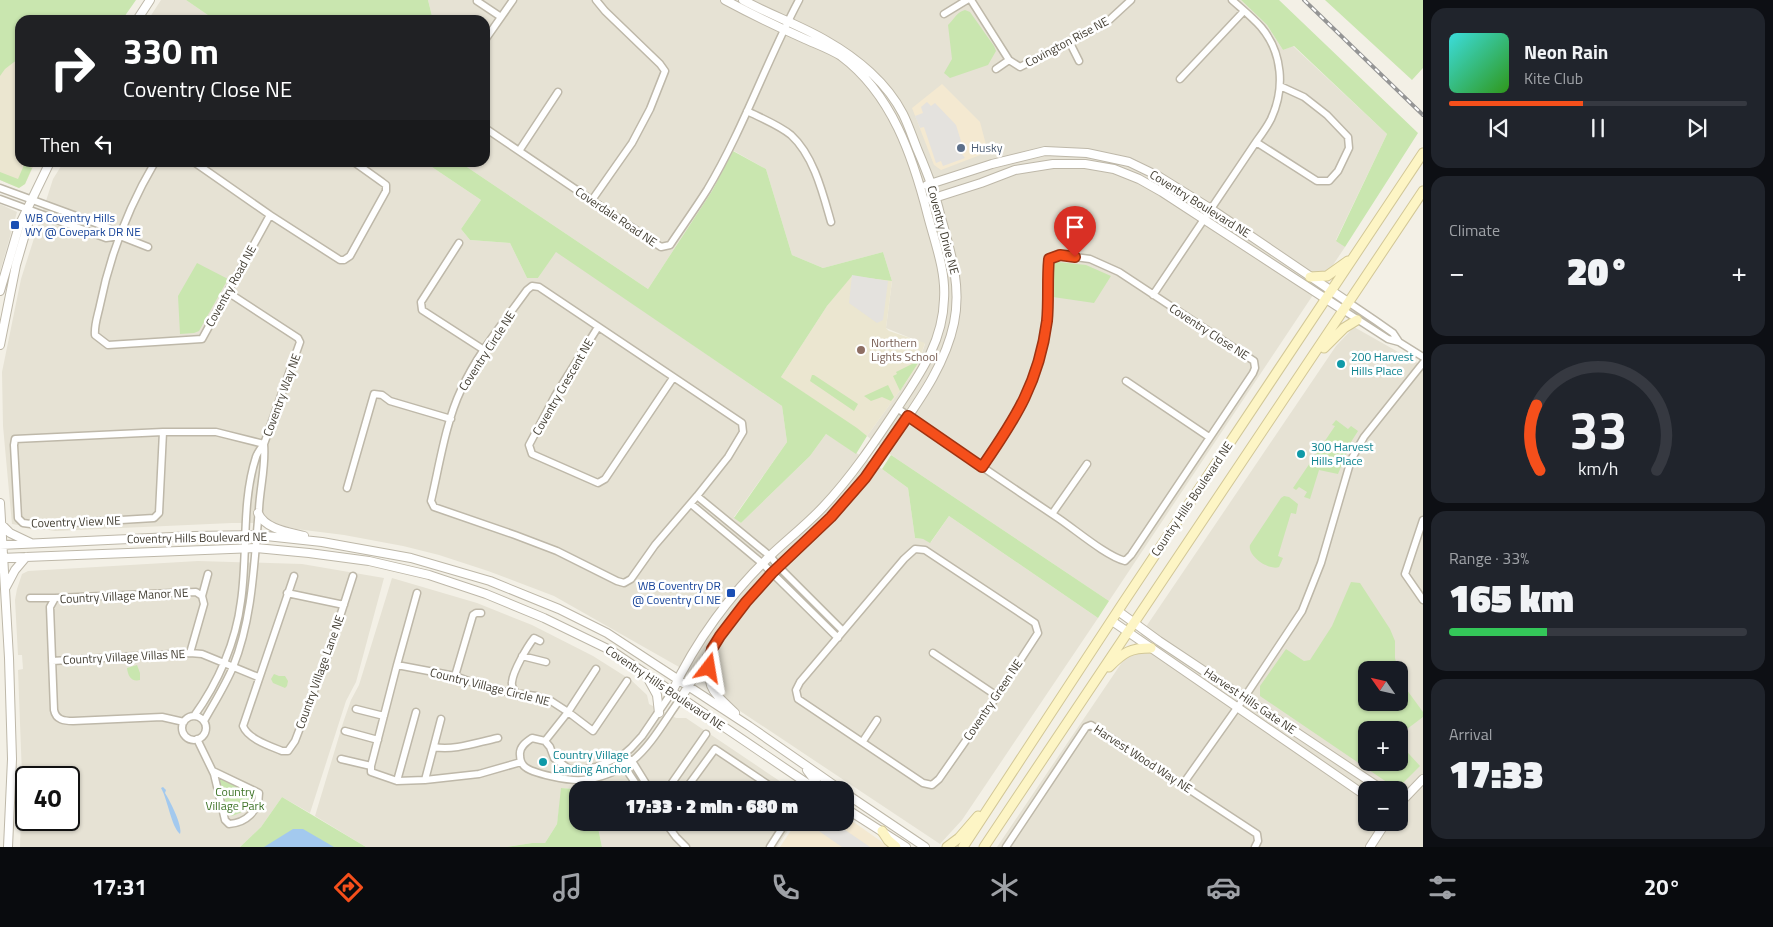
<!DOCTYPE html>
<html lang="en">
<head>
<meta charset="utf-8">
<style>
  :root { --surface:#171b24; --page:#20242c; --text:#f1f3f6; --muted:#9ea1a6; --line:#363941; --accent:#f54f1b }
  body { margin:0; font-family:"Titillium Web",sans-serif; background:var(--page); color:var(--text); height:100vh; display:flex; flex-direction:column; font-size:19px; white-space:nowrap }
  * { box-sizing:border-box; margin:0 }
  p { font-size:16px; color:var(--muted) }
  .icon { flex:none; width:28px; height:28px; fill:none; stroke:currentColor; stroke-width:2; stroke-linecap:round; stroke-linejoin:round }
  .map { position:relative; flex:1; overflow:hidden }
  .panel { display:flex; flex-direction:column; gap:8px; padding:8px; background:#0d0f14; width:350px }
  .panel>* { flex:none }
  .guide { position:absolute; left:15px; top:15px; width:475px; height:152px; border-radius:15px; box-shadow:0 1px 4px #0004; background:#202124; color:#fff; overflow:hidden }
  .needle { width:32px; rotate:304deg }
  .fabs { position:absolute; left:1358px; top:661px; display:grid; gap:10px }
  .fabs a { display:grid; place-items:center; width:50px; height:50px; border-radius:10px; background:var(--surface); box-shadow:0 1px 4px #0004; font-size:25px }
  .speed { position:absolute; left:15px; top:766px; display:flex; gap:10px; font-size:25px; font-weight:700; text-align:center }
  .speed>* { display:grid; place-content:center; width:65px; height:65px; border-radius:50%; background:var(--surface); box-shadow:0 1px 4px #0004; line-height:1 }
  .speed .limit { border:2px solid #111; border-radius:8px; background:#fff; color:#111 }
  .pin { position:absolute; display:grid; place-items:center; width:42px; height:42px; color:#fff; margin:-51px -21px; border-radius:50% 50% 50% 0; rotate:-45deg; box-shadow:0 0 5px #0007 }
  .pin .icon { rotate:45deg }
  .me { position:absolute; width:55px; margin:-28px; rotate:14deg; stroke-linejoin:round; filter:drop-shadow(0 0 4px #0008) }
  .turn { display:flex; align-items:center; gap:18px; height:105px; padding:0 25px; font-size:22px }
  .turn .icon { width:65px; height:65px; stroke-width:2.5 }
  .turn b { display:block; font-size:35px; line-height:42px }
  .then { display:flex; align-items:center; height:48px; padding:0 25px; background:#0003; gap:10px; font-size:19px }
  .big { font-size:38px; font-weight:800; line-height:1.1 }
  .panel .widget { flex:1; display:flex; flex-direction:column; justify-content:center; gap:8px; min-width:0; padding:0 18px; border-radius:15px; background:var(--page) }
  .panel .dial { align-items:center; gap:0 }
  .dial svg { height:130px; overflow:visible; fill:none; stroke:var(--line); stroke-width:7; stroke-linecap:round; text-anchor:middle }
  .dial text { fill:var(--text); stroke:none }
  .song { display:flex; align-items:center; gap:15px }
  .cover { width:60px; height:60px; border-radius:8px; background:linear-gradient(135deg,hsl(180 70% 55%),hsl(110 70% 35%)) }
  .played { height:5px; border-radius:2px; background:linear-gradient(90deg,var(--accent) 45%,var(--line) 45%) }
  .keys { display:flex; justify-content:space-around; direction:ltr }
  .heat { display:flex; justify-content:space-between; align-items:center; font-size:28px; direction:ltr }
  .charge { height:8px; border-radius:4px; background:linear-gradient(90deg,#34c759 33%,var(--line) 0) }
  .trip { position:absolute; left:569px; top:781px; width:285px; height:50px; border-radius:15px; background:var(--surface); box-shadow:0 1px 4px #0004; font-weight:800; line-height:50px; text-align:center }
  .tabs { display:flex; height:80px; justify-content:space-around; align-items:center; background:#090b0e; color:var(--muted) }
  .tabs .icon { width:35px; height:35px }
  .tabs .active { color:var(--accent) }
  .tabs b { font-size:22px; color:var(--text) }
  main { display:flex; flex:1; min-height:0 }
  .map>svg:first-child { display:block }
</style>
</head>
<body>
<main>
<div class="map">
<svg width="1423" height="847" viewBox="0 0 1423 847">
  <rect width="100%" height="100%" fill="#f3f0e6"/>
  <path fill="#e6e2d4" fill-rule="evenodd" d="M161,0H186L215,20H148Z
    M428,0H1241L1267,25L1283,50L1293,46L1387,134L1336,240L1345,247L1109,601L891,455L867,436L917,367L925,344L886,328L892,281L883,252L823,268L792,255L766,169L734,151L712,191L648,289L461,163L485,162V20H433Z
    M63,163H426L481,200L461,229L470,240L510,243L527,278H538L556,251L782,406L787,442L734,517L741,523L810,456L826,434L882,469L908,488L915,538L923,539L931,542L949,516L1098,618L962,820L940,844L731,705L709,684L554,596L488,571L439,555L403,546L344,535L296,529L274,523H232L55,531L12,524L3,426L2,372L21,279L53,179Z
    M0,204L17,212L0,272Z
    M1354,327L1423,366V847H997L1336,346ZM1366,670H1399V702H1366ZM1366,730H1399V762H1366ZM1366,790H1399V822H1366Z
    M198,561L302,564L384,578L356,682L346,701L310,813L282,797L261,827L240,847H20L22,782H25V776H22L18,670L23,669L22,655H18L15,600L17,589L22,574L28,571ZM26,778H69V820H26Z
    M392,578L477,603L532,625L593,656L631,680L647,695L649,704L676,718H686L793,790H592L591,787L575,789L562,788L557,824L545,843H532L506,847H366L315,816L343,723L351,700L359,685Z
    M597,823H793L777,847H602Z"/>
  <path fill="#f4e9d1" d="M942,84L980,122L988,152L941,170L934,165L912,108Z
    M845,816L889,847H780L796,823L845,822Z"/>
  <path fill="#ebe6d0" d="M0,53L20,60V162L35,163L25,184L19,188L0,180Z
    M852,275L892,281L886,328L889,331L925,343L917,367L867,436L781,377L827,306Z"/>
  <path fill="#c9e6af" d="M0,0H136L122,20H20V60L18,59L5,69L0,76Z
    M186,0H428L433,20H215Z
    M1241,0H1279L1418,133L1345,247L1336,241L1387,134L1294,46L1283,50L1267,25Z
    M1325,0H1423V68L1412,80Z
    M965,10L970,12L994,46L996,51L988,65L950,78L944,73L952,59L948,25C954,19 957,12 965,10Z
    M733,151L766,169L792,255L823,268L883,252L892,281L852,276L827,306L781,377L857,428L867,436L856,454L826,434L810,456L741,523L734,518L787,442L782,406L556,252L538,278H527L510,243L470,240L461,229L481,200L426,163H461L648,289L712,191Z
    M24,165L32,168L25,184L19,188L0,180V172L18,179Z
    M1058,262L1086,265L1111,276L1094,303L1053,297L1052,267L1054,263Z
    M197,263L228,279L199,331L194,333L180,334L178,296Z
    M920,360L900,391L893,376L897,374L896,372Z
    M812,375H814L858,404L854,411L810,381Z
    M888,385L894,397L891,401L882,397L871,401L864,396Z
    M1336,420L1348,429L1351,426L1358,431L1351,442L1338,474L1319,470L1310,499L1304,497L1307,492L1299,487L1296,490L1293,488L1335,426L1332,425Z
    M891,455L1109,601L1098,618L949,516L930,543L923,539L915,538L908,488L882,469Z
    M1284,496L1289,497L1298,504L1296,514L1291,513L1278,556L1283,558L1279,567C1269,571 1247,556 1250,545L1281,498Z
    M1351,582L1360,583L1390,629L1395,641V658L1398,670H1366V702H1399V676L1404,686L1423,712V717L1403,732L1399,738V730H1366V762H1399V743L1420,766L1397,789L1260,696V686L1286,649L1304,661L1310,660L1332,626Z
    M137,665L140,673V680C131,682 128,676 127,668Z
    M274,674L279,676H285L288,681L287,686L285,688L273,683L271,679Z
    M214,774L252,790L254,798L247,810L232,816L223,813Z
    M591,787L592,790H578V822L597,823L602,847H506L532,843H545L557,824L561,788L575,789Z
    M282,797L366,847H240L261,827Z"/>
  <path fill="#e4e2de" d="M927,102L931,106L935,103L956,125L961,141L958,149L965,158L943,166L941,161L936,163L924,127L920,128L915,116L923,113L921,107Z
    M852,275L888,281L883,320L877,323L849,303Z
    M816,822L835,823L870,847H842L813,827Z"/>
  <path fill="#a3c9ee" d="M163,787L166,790L165,793C170,801 183,826 180,834C171,826 168,800 161,788Z
    M293,829H303L334,847H264Z"/>
  <g fill="none" stroke-linecap="round" stroke-linejoin="round">
    <g stroke="#beb8a9" stroke-width="9">
      <path id="minor" d="M971,0L1009,60L1020,67L1106,23L1131,0
        M477,1L501,17
        M944,14L967,0
        M485,40L513,0
        M1070,43L1079,61
        M996,69L1009,60
        M1180,79L1244,11
        M747,111C761,118 779,125 791,135C814,156 823,194 831,222
        M485,128L661,247L670,245C682,227 695,209 707,190C743,130 766,62 799,0
        M1256,142L1317,181H1329L1338,171L1349,148L1348,137L1327,115L1304,97L1280,86
        M519,151L558,92
        M155,162C129,206 110,255 100,305C98,315 94,325 95,335L108,345L202,339L270,215
        M194,162L270,215L340,260H344L350,256L386,191V185L382,182L354,162
        M0,188L109,228L120,236L148,247
        M0,199L106,238L120,236
        M592,200L632,143L650,109L665,71L660,64L605,11L596,0
        M459,243L421,302L422,310L484,350
        M532,286L539,287L742,423L743,432L728,457L697,496L655,545L631,579L624,583L617,581L557,551L515,535L434,507L431,501C439,467 446,421 461,390C477,354 504,322 527,290Z
        M1153,295L1256,142C1261,135 1267,127 1271,119C1285,89 1283,53 1261,27C1252,17 1242,9 1232,0
        M1348,302L1376,321L1393,333L1399,342L1423,357
        M1343,310L1388,339L1399,342
        M598,327L555,396L529,445L532,454L598,483L605,479L673,378
        M1126,381L1209,437
        M897,408C950,445 1004,482 1058,518C1076,530 1106,556 1125,561L1131,555L1253,373L1255,368L1254,361L1119,272L1090,259L1060,255L1049,259C1047,280 1049,300 1047,321C1039,382 1016,418 982,467
        M163,432L159,513L154,518L38,525L23,523L18,518L14,445L15,439L163,432H216L264,444
        M347,488L374,394L382,395L390,401L451,419
        M697,496L770,556L779,567L843,631
        M691,504L763,564L838,638
        M1052,514L1087,464
        M1423,520L1405,574L1423,600
        M915,549L925,550L1035,623L1038,633L997,696L939,779L932,785L923,783L798,699L796,690L800,682L904,559Z
        M294,576L243,726C248,739 270,746 282,751H288L295,741L327,657L353,576
        M287,593L344,605
        M30,598H55
        M190,653L204,604L202,596L208,574
        M933,653L997,696
        M522,656L546,662
        M52,661L190,653L202,654L258,677
        M397,665L417,593
        M596,669L568,712L593,731L627,681
        M455,676L473,615L476,613H481
        M672,692L642,736L631,748L623,755L596,767L583,770L569,769L554,758L550,747L545,741L532,738C526,742 519,747 520,755C520,759 521,763 524,766C532,774 570,781 582,780C599,779 618,771 632,761C652,745 666,718 681,698
        M516,693C514,690 511,686 512,682C513,671 527,647 534,638L540,641
        M356,709L384,716
        M194,716C218,683 236,642 241,601C248,554 241,503 256,457C257,453 261,448 264,444L300,342L298,338L229,293
        M182 728a12 12 0 1 1 24 0a12 12 0 1 1-24 0Z
        M204,721C214,703 225,686 233,667C253,617 254,562 259,509C260,487 266,466 264,444
        M184,722L162,717L73,721C64,721 56,720 54,710L50,607L55,598L196,592L202,596
        M345,731L378,740
        M197,739L214,774L225,820L229,824C246,823 259,811 259,793L213,771
        M863,741L877,720
        M434,747C454,751 478,742 498,738
        M623,755L632,761L650,790
        M341,759L371,766
        M521,762L479,774L425,780L397,781L371,772V766L397,665L455,676L484,687L501,691L536,696L551,701L568,712L545,741
        M624,762V766L640,790
        M425,780L441,719
        M397,781L416,712
        M1183,784L1244,698L1302,611L1321,563L1351,460L1364,437L1423,363
        M667,790L706,734
        M685,790L715,749L776,790
        M665,822L676,837L686,847
        M770,847L786,822
        M1006,847L1086,727L1091,725L1257,834L1258,841L1255,847"/>
    </g>
    <g stroke="#beb8a9" stroke-width="10">
      <path id="tertiary" d="M137,20L150,0
        M927,185L992,164L1045,151L1087,153L1129,162L1158,176L1211,209L1348,302
        M931,199L981,183L1015,170L1053,164H1085L1114,169L1139,179L1162,192L1343,310
        M0,291L19,226L50,162
        M0,345L16,265L28,224V209
        M0,503L9,658L12,759L8,847
        M258,513C265,529 288,532 304,536
        M1,524L10,533L31,543
        M0,545L194,536L257,535L322,542L411,558L490,581L559,609L607,633L749,726L841,790
        M0,558L256,548L309,553L369,561L429,575L486,594L544,618L612,651L817,790
        M6,587L15,570L26,557
        M1118,611L1159,641L1383,790
        M1112,621L1366,796
        M711,652C706,688 710,689 735,713
        M645,673L657,695L659,713
        M672,692C695,642 731,593 771,555C788,539 807,524 823,507C853,475 876,440 900,404C922,371 943,340 944,299C946,271 935,243 928,216C913,157 892,94 841,56C830,49 816,44 805,39C778,27 751,14 725,0
        M681,698C702,665 721,632 746,602C772,571 803,546 831,517C855,493 874,465 894,437C918,402 945,366 954,323C962,285 950,250 940,214C935,192 927,172 918,151C913,139 909,126 903,114C887,83 857,58 827,41C800,25 770,15 743,0
        M807,770L822,790
        M845,793L925,847
        M1399,804L1423,779
        M845,808L906,847
        M1370,847L1386,822"/>
    </g>
    <g stroke="#d2c797" stroke-width="11">
      <path id="secondary" d="M1310,277L1327,276L1348,261
        M1324,348L1344,328L1357,320
        M1109,667C1124,652 1130,648 1151,648
        M882,831L888,840L896,847
        M947,847L959,838L978,816
        M963,847L1123,603L1423,153
        M984,847L1423,191"/>
    </g>
    <use href="#minor" stroke="#fff" stroke-width="6"/>
    <use href="#tertiary" stroke="#fff" stroke-width="8"/>
    <use href="#secondary" stroke="#fdf5c5" stroke-width="9"/>
    <g stroke="#959595" stroke-width="4">
      <path id="rail" d="M1304,0L1423,115"/>
    </g>
    <use href="#rail" stroke="#fff" stroke-width="2" stroke-dasharray="5.5" stroke-linecap="butt"/>
  </g>
  <g fill="none" stroke-linecap="round" stroke-linejoin="round">
    <g stroke="#9f3312" stroke-width="12">
      <path id="route" d="M709,668L712,649L720,636L746,602L772,573L831,517L865,478L908,416L982,467C1016,418 1039,382 1047,321C1049,300 1047,280 1049,259L1060,255L1075,257"/>
    </g>
    <use href="#route" stroke="#f54f1b" stroke-width="9"/>
  </g>
  <circle fill="#5c6f8a" stroke="#fff" stroke-width="2" cx="961" cy="148" r="5"/>
  <g fill="#1a4fb4" stroke="#fff" stroke-width="2">
    <rect x="10" y="220" width="10" height="10" rx="2.5"/>
    <rect x="726" y="588" width="10" height="10" rx="2.5"/>
  </g>
  <circle fill="#8d6e63" stroke="#fff" stroke-width="2" cx="861" cy="350" r="5"/>
  <g fill="#0f9aa8" stroke="#fff" stroke-width="2">
    <circle cx="1341" cy="364" r="5"/>
    <circle cx="1301" cy="454" r="5"/>
    <circle cx="543" cy="762" r="5"/>
  </g>
  <g text-anchor="middle" stroke-width="5" stroke-linejoin="round" paint-order="stroke">
    <g font-size="12" fill="#454035" stroke="#fff">
      <text transform="translate(1067 42) rotate(-28)" y="4">Covington Rise NE</text>
      <text transform="translate(1200 204) rotate(32)" y="4">Coventry Boulevard NE</text>
      <text transform="translate(616 217) rotate(34)" y="4">Coverdale Road NE</text>
      <text transform="translate(943 230) rotate(75)" y="4">Coventry Drive NE</text>
      <text transform="translate(231 286) rotate(-61)" y="4">Coventry Road NE</text>
      <text transform="translate(1209 332) rotate(33)" y="4">Coventry Close NE</text>
      <text transform="translate(487 351) rotate(-57)" y="4">Coventry Circle NE</text>
      <text transform="translate(563 387) rotate(-60)" y="4">Coventry Crescent NE</text>
      <text transform="translate(282 395) rotate(-70)" y="4">Coventry Way NE</text>
      <text transform="translate(1192 499) rotate(-56)" y="4">Country Hills Boulevard NE</text>
      <text transform="translate(76 522) rotate(-2)" y="4">Coventry View NE</text>
      <text transform="translate(197 538) rotate(-1)" y="4">Coventry Hills Boulevard NE</text>
      <text transform="translate(124 596) rotate(-3)" y="4">Country Village Manor NE</text>
      <text transform="translate(124 657) rotate(-3)" y="4">Country Village Villas NE</text>
      <text transform="translate(320 672) rotate(-70)" y="4">Country Village Lane NE</text>
      <text transform="translate(490 687) rotate(14)" y="4">Country Village Circle NE</text>
      <text transform="translate(665 688) rotate(34)" y="4">Coventry Hills Boulevard NE</text>
      <text transform="translate(993 700) rotate(-56)" y="4">Coventry Green NE</text>
      <text transform="translate(1250 701) rotate(34)" y="4">Harvest Hills Gate NE</text>
      <text transform="translate(1143 759) rotate(33)" y="4">Harvest Wood Way NE</text>
    </g>
    <g font-size="12" fill="#4e5e75" stroke="#fff" text-anchor="start">
      <text x="971" y="152">Husky</text>
    </g>
    <g font-size="12" fill="#164399" stroke="#fff" text-anchor="start">
      <text x="25" y="222">WB Coventry Hills<tspan x="25" dy="14">WY @ Covepark DR NE</tspan></text>
      <text x="721" y="590" text-anchor="end">WB Coventry DR<tspan x="721" dy="14">@ Coventry CI NE</tspan></text>
    </g>
    <g font-size="12" fill="#785e54" stroke="#fff" text-anchor="start">
      <text x="871" y="347">Northern<tspan x="871" dy="14">Lights School</tspan></text>
    </g>
    <g font-size="12" fill="#0d838f" stroke="#fff" text-anchor="start">
      <text x="1351" y="361">200 Harvest<tspan x="1351" dy="14">Hills Place</tspan></text>
      <text x="1311" y="451">300 Harvest<tspan x="1311" dy="14">Hills Place</tspan></text>
      <text x="553" y="759">Country Village<tspan x="553" dy="14">Landing Anchor</tspan></text>
    </g>
    <g font-size="12" fill="#40752a" stroke="#fff">
      <text x="235" y="796">Country<tspan x="235" dy="14">Village Park</tspan></text>
    </g>
  </g>
</svg>
<div class="fabs">
<a><svg class="needle" viewBox="-14 -14 28 28"><path d="M0-13l5 13h-10z" fill="#e53935"/><path d="M0 13l5-13h-10z" fill="#9ea1a6"/></svg></a>
<a>+</a>
<a>−</a>
</div>
<div class="speed"><div class="limit">40</div></div>
<div class="pin" style="left:1075px;top:257px;background:#d93025"><svg class="icon" aria-label="arrive" viewBox="0 0 24 24"><path d="M6 21V4h12l-3 4 3 4H6"/></svg></div>
<svg class="me" style="left:709px;top:668px" viewBox="-20 -20 40 40"><path d="M0-17L14 15 0 8-14 15z" fill="#f54f1b" stroke="#fff" stroke-width="4"/></svg>
<div class="trip">17:33 · 2 min · 680 m</div>
<div class="guide">
<div class="turn"><svg class="icon" aria-label="right" viewBox="0 0 24 24"><path d="M7 20v-9h11M14 6l5 5-5 5"/></svg><div><b>330 m</b>Coventry Close NE</div></div>
<div class="then">Then<svg class="icon" aria-label="left" viewBox="0 0 24 24"><path d="M17 20v-9H6M10 6l-5 5 5 5"/></svg></div>
</div>
</div>
<section class="panel">
<div class="widget">
<div class="song"><i class="cover"></i><div><b>Neon Rain</b><p>Kite Club</p></div></div>
<div class="played"></div>
<div class="keys"><svg class="icon" aria-label="previous" viewBox="0 0 24 24"><path d="M18 5L8 12l10 7zM5 5v14"/></svg><svg class="icon" aria-label="pause" viewBox="0 0 24 24"><path d="M8 5v14M16 5v14"/></svg><svg class="icon" aria-label="next" viewBox="0 0 24 24"><path d="M6 5l10 7-10 7zM19 5v14"/></svg></div>
</div>
<div class="widget"><p>Climate</p>
<div class="heat"><a>−</a><b class="big">20°</b><a>+</a></div>
</div>
<div class="widget dial"><svg viewBox="0 0 100 80">
<path d="M14 69A42 42 0 1 1 86 69"/>
<path d="M14 69A42 42 0 0 1 12 29" stroke="#f54f1b"/>
<text x="50" y="56" font-size="32" font-weight="700">33</text>
<text x="50" y="72" font-size="11">km/h</text>
</svg></div>
<div class="widget"><p>Range · 33%</p><b class="big">165 km</b><div class="charge"></div></div>
<div class="widget"><p>Arrival</p><b class="big">17:33</b></div>
</section>
</main>
<nav class="tabs">
<b>17:31</b>
<svg class="icon active" aria-label="directions" viewBox="0 0 24 24"><path d="M12 3l9 9-9 9-9-9zM9 14v-3h6M13 9l2 2-2 2"/></svg>
<svg class="icon" aria-label="music" viewBox="0 0 24 24"><path d="M9 18V5l10-2v13"/><circle cx="6" cy="18" r="3"/><circle cx="16" cy="16" r="3"/></svg>
<svg class="icon" aria-label="phone" viewBox="0 0 24 24"><path d="M5 4h4l2 5-3 2q2 4 5 5l2-3 5 2v4C11 20 4 13 5 4z"/></svg>
<svg class="icon" aria-label="climate" viewBox="0 0 24 24"><path d="M12 3v18M4 7l16 10M4 17L20 7"/></svg>
<svg class="icon" aria-label="car" viewBox="0 0 24 24"><path d="M5 17H2v-5l4-1 3-4h7l3 4 3 1v5h-3M9 17h6M6 11h13"/><circle cx="7" cy="17" r="2"/><circle cx="17" cy="17" r="2"/></svg>
<svg class="icon" aria-label="filters" viewBox="0 0 24 24"><path d="M4 7h16M4 17h16"/><circle cx="9" cy="7" r="2"/><circle cx="15" cy="17" r="2"/></svg>
<b>20°</b>
</nav>
</body>
</html>
